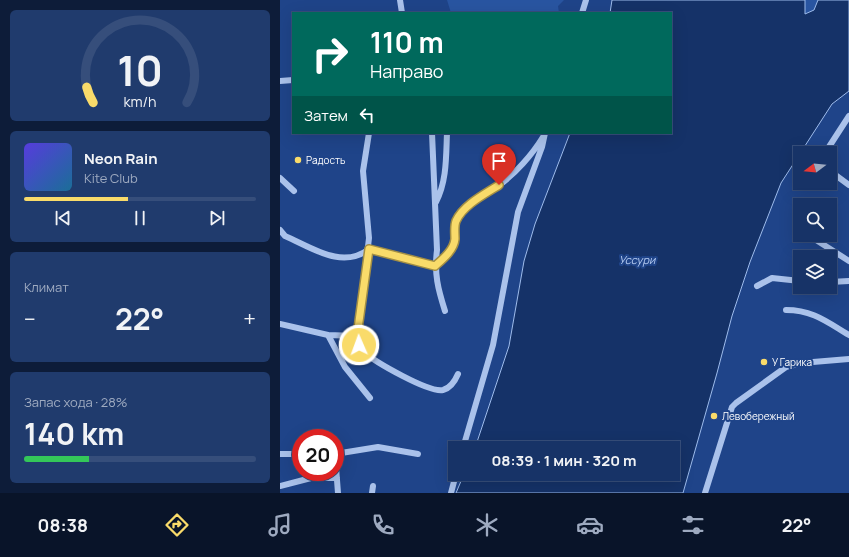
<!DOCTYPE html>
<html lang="ru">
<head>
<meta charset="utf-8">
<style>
  :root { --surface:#173367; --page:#203b6d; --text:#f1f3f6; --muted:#9eaac0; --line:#364e7b; --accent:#f9db6a }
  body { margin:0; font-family:Manrope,sans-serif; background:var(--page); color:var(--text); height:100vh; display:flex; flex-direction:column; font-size:15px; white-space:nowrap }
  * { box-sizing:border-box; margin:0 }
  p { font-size:13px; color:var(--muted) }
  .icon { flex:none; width:22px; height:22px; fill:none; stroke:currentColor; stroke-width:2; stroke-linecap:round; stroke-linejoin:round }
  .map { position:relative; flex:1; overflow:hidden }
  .drawer { display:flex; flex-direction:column; gap:10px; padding:10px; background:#0d1c39; width:280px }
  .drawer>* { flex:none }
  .guide { position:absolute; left:12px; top:12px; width:380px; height:122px; border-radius:0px; box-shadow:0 4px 16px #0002,0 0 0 1px var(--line); background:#00695c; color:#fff; overflow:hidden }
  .needle { width:26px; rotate:254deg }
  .fabs { position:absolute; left:513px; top:146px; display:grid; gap:8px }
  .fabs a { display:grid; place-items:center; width:44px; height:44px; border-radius:0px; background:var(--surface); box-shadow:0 4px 16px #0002,0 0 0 1px var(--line); font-size:20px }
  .speed { position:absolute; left:12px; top:429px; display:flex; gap:8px; font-size:20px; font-weight:700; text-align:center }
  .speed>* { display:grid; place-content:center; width:52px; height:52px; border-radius:50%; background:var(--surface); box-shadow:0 4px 16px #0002,0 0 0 1px var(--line); line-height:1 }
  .speed .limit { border:6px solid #d22; background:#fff; color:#111 }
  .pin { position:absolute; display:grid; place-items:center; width:34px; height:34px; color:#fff; margin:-41px -17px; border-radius:50% 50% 50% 0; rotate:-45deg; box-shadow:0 0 4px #0007 }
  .pin .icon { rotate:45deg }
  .me { position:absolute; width:44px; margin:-22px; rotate:358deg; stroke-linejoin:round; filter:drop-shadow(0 0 3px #0008) }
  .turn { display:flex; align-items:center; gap:14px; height:84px; padding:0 12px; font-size:18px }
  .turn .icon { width:52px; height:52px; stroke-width:2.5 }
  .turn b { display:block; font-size:28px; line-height:34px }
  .then { display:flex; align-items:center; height:38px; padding:0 12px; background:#0003; gap:8px; font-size:15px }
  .big { font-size:30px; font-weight:700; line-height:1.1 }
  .drawer .card { flex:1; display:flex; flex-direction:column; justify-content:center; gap:6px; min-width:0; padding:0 14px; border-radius:6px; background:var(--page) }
  .drawer .dial { align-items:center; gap:0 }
  .dial svg { height:104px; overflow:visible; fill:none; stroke:var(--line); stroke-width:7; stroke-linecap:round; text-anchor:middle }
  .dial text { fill:var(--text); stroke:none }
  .song { display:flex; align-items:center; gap:12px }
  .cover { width:48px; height:48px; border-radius:6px; background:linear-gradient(135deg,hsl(250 70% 55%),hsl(200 70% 35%)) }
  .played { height:4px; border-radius:2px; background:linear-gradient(90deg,var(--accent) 45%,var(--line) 45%) }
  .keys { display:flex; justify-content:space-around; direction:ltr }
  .heat { display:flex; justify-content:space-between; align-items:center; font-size:22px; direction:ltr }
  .charge { height:6px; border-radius:3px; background:linear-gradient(90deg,#34c759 28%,var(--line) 0) }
  .trip { position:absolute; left:168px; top:441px; width:232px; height:40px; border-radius:0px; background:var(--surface); box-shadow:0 4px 16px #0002,0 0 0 1px var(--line); font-weight:700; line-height:40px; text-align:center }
  .tab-bar { display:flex; height:64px; justify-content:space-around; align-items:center; background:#091429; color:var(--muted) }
  .tab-bar .icon { width:28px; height:28px }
  .tab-bar .selected { color:var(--accent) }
  .tab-bar b { font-size:18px; color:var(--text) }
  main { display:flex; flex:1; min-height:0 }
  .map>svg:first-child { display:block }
</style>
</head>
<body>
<main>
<section class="drawer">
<div class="card dial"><svg viewBox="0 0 100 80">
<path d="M14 69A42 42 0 1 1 86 69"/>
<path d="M14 69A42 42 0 0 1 9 57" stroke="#f9db6a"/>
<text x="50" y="56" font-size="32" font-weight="700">10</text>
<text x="50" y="72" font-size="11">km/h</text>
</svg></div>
<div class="card">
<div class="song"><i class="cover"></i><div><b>Neon Rain</b><p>Kite Club</p></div></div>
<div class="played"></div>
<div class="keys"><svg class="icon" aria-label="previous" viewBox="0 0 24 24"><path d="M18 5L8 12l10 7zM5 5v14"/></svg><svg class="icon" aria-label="pause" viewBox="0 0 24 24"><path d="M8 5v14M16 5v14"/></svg><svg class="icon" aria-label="next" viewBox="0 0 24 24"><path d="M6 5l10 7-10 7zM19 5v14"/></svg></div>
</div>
<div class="card"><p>Климат</p>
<div class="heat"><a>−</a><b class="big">22°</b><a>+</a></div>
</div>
<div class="card"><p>Запас хода · 28%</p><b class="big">140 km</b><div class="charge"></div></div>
</section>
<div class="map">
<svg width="569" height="493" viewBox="0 0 569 493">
  <rect width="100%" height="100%" fill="#1f4489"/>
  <path fill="#2955a1" d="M167,0H284L278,6L279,13H171Z
    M525,0H538L534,10L525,14Z"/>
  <path fill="#153268" stroke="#9ebcec" d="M332,0H525V14L534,10L538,0H569V91L552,104L501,183L470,262L452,316L437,373L403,493H176L184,474H393V448H195L229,346L244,261L255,224L290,133H391V13H330Z"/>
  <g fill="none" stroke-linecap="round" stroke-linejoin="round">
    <path stroke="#aac2eb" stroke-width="6" d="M120,0L122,13
      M302,13L306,0
      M0,81L13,80
      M89,133L83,171L89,238L77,341C79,345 80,349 84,352C95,362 149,393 163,390C171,388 175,381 178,374
      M152,133L157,250C154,274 158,289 165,311
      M545,153L569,116
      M550,171L569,185
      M0,178L14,191
      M156,202C167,181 166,156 167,133
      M0,230L5,236C31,247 62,270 89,249L155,266
      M533,238L569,261
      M155,266C163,259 170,253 174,242C178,232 173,222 181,213C191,202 205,195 218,186C235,174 252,155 263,137
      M550,282L569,281
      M477,286L492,278L520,281
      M506,310C533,310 547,322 569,335
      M0,324L48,335L65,367L90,398
      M48,335L77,336
      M183,448L213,345L238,212L262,147L265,133
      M0,454H21
      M55,454L98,447L138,454
      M55,454L58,493
      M0,486L31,478H57
      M92,493L93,486
      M171,493L176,474
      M425,493L452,407L456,403L506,367L521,363L569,359"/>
  </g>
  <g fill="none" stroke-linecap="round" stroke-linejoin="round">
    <g stroke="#a28e45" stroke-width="10">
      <path id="route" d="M79,345L77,336L89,249L155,266C163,259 174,250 175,239C175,233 174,226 176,221C183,205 205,194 219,185"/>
    </g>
    <use href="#route" stroke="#f9db6a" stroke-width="7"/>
  </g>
  <g fill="#f9db6a" stroke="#1f4489" stroke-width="1.5">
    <circle cx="18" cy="160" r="4"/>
    <circle cx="484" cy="362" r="4"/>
    <circle cx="434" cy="416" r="4"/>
  </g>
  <g text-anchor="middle" stroke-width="4" stroke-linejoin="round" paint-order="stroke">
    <g font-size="10" fill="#fff" stroke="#1f4489" text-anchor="start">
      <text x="26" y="164">Радость</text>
      <text x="492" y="366">У Гарика</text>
      <text x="442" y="420">Левобережный</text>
    </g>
    <g font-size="11" font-style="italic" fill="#b6ccf2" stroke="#1f4489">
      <text x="357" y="264">Уссури</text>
    </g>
  </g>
</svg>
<div class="fabs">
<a><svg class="needle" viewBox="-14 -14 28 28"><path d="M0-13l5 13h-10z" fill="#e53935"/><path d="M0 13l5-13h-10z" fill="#9eaac0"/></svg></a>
<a><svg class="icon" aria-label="search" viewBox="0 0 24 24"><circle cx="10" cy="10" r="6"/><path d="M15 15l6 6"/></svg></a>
<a><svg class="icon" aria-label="layers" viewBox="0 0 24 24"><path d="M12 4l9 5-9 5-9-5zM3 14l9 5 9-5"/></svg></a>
</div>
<div class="speed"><div class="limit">20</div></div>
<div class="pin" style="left:219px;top:185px;background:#d93025"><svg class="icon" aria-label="arrive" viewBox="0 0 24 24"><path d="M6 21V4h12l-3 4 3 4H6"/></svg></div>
<svg class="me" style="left:79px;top:345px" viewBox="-20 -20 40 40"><circle r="17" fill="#f9db6a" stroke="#fff" stroke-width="3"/><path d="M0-11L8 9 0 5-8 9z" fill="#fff"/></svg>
<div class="trip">08:39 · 1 мин · 320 m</div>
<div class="guide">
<div class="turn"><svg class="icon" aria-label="right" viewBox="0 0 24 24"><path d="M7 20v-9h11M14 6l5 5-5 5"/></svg><div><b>110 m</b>Направо</div></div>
<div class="then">Затем<svg class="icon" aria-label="left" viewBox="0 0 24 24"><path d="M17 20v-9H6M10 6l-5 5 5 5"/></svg></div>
</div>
</div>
</main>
<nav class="tab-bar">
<b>08:38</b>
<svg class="icon selected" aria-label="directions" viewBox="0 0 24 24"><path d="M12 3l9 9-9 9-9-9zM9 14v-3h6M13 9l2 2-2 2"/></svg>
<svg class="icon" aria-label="music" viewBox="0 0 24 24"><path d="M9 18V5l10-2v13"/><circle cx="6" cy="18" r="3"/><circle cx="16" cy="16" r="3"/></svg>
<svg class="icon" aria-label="phone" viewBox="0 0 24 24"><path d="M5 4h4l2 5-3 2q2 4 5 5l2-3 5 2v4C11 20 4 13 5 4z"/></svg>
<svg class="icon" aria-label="climate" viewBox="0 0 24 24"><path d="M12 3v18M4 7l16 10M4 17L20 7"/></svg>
<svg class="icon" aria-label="car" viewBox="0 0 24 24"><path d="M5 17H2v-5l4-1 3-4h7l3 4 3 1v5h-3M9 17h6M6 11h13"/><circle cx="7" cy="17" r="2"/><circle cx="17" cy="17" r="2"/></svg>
<svg class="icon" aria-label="filters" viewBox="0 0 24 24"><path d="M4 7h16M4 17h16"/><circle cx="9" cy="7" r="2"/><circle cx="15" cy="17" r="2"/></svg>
<b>22°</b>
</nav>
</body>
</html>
